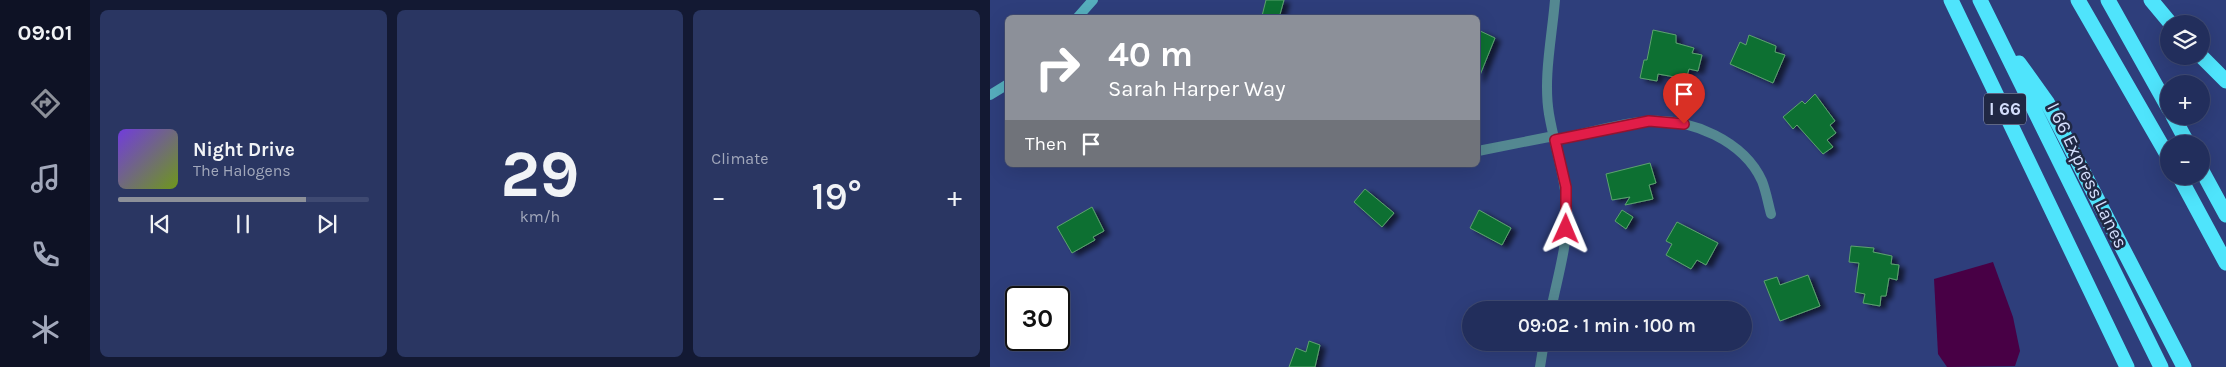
<!DOCTYPE html>
<html lang="en">
<head>
<meta charset="utf-8">
<style>
  :root { --surface:#222e5c; --page:#2a3662; --text:#f1f3f6; --muted:#a2a8bb; --line:#3f4a72; --accent:#8c9099 }
  body { margin:0; font-family:Karla,sans-serif; background:var(--page); color:var(--text); height:100vh; display:flex; flex-direction:column; font-size:19px; white-space:nowrap }
  * { box-sizing:border-box; margin:0 }
  p { font-size:16px; color:var(--muted) }
  .icon { flex:none; width:28px; height:28px; fill:none; stroke:currentColor; stroke-width:2; stroke-linecap:round; stroke-linejoin:round }
  .map { position:relative; flex:1; overflow:hidden }
  .sheet { display:flex; flex-direction:column; gap:10px; padding:10px; background:#131933; width:900px }
  .sheet>* { flex:none }
  .banner { position:absolute; left:15px; top:15px; width:475px; height:152px; border-radius:8px; box-shadow:0 5px 20px #0002,0 0 0 1px var(--line); background:#8c9099; color:#fff; overflow:hidden }
  .controls { position:absolute; left:1170px; top:15px; display:grid; gap:10px }
  .controls a { display:grid; place-items:center; width:50px; height:50px; border-radius:50%; background:var(--surface); box-shadow:0 5px 20px #0002,0 0 0 1px var(--line); font-size:25px }
  .speed { position:absolute; left:15px; top:286px; display:flex; gap:10px; font-size:25px; font-weight:700; text-align:center }
  .speed>* { display:grid; place-content:center; width:65px; height:65px; border-radius:50%; background:var(--surface); box-shadow:0 5px 20px #0002,0 0 0 1px var(--line); line-height:1 }
  .speed .limit { border:2px solid #111; border-radius:8px; background:#fff; color:#111 }
  .pin { position:absolute; display:grid; place-items:center; width:42px; height:42px; color:#fff; margin:-51px -21px; border-radius:50% 50% 50% 0; rotate:-45deg; box-shadow:0 0 5px #0007 }
  .pin .icon { rotate:45deg }
  .me { position:absolute; width:55px; margin:-28px; rotate:1deg; stroke-linejoin:round; filter:drop-shadow(0 0 4px #0008) }
  .turn { display:flex; align-items:center; gap:18px; height:105px; padding:0 20px; font-size:22px }
  .turn .icon { width:65px; height:65px; stroke-width:2.5 }
  .turn b { display:block; font-size:35px; line-height:42px }
  .then { display:flex; align-items:center; height:48px; padding:0 20px; background:#0003; gap:10px; font-size:19px }
  .big { font-size:38px; font-weight:600; line-height:1.1 }
  .sheet .card { flex:1; display:flex; flex-direction:column; justify-content:center; gap:8px; min-width:0; padding:0 18px; border-radius:8px; background:var(--page) }
  .sheet .dial { align-items:center; gap:0 }
  .dial b { font-size:65px; line-height:1 }
  .song { display:flex; align-items:center; gap:15px }
  .cover { width:60px; height:60px; border-radius:8px; background:linear-gradient(135deg,hsl(260 70% 55%),hsl(80 70% 35%)) }
  .played { height:5px; border-radius:2px; background:linear-gradient(90deg,var(--accent) 75%,var(--line) 75%) }
  .keys { display:flex; justify-content:space-around; direction:ltr }
  .heat { display:flex; justify-content:space-between; align-items:center; font-size:28px; direction:ltr }
  .sheet .tiles { flex:1; display:grid; gap:10px; grid-template-columns:repeat(3,1fr) }
  .trip { position:absolute; left:472px; top:301px; width:290px; height:50px; border-radius:25px; background:var(--surface); box-shadow:0 5px 20px #0002,0 0 0 1px var(--line); font-weight:600; line-height:50px; text-align:center }
  main { display:flex; flex:1; min-height:0 }
  .dock { display:flex; flex-direction:column; width:90px; justify-content:space-around; align-items:center; background:#0e1225; color:var(--muted) }
  .dock .icon { width:35px; height:35px }
  .dock .current { color:var(--accent) }
  .dock b { font-size:22px; color:var(--text) }
  .map>svg:first-child { display:block }
</style>
</head>
<body>
<main>
<nav class="dock">
<b>09:01</b>
<svg class="icon current" aria-label="directions" viewBox="0 0 24 24"><path d="M12 3l9 9-9 9-9-9zM9 14v-3h6M13 9l2 2-2 2"/></svg>
<svg class="icon" aria-label="music" viewBox="0 0 24 24"><path d="M9 18V5l10-2v13"/><circle cx="6" cy="18" r="3"/><circle cx="16" cy="16" r="3"/></svg>
<svg class="icon" aria-label="phone" viewBox="0 0 24 24"><path d="M5 4h4l2 5-3 2q2 4 5 5l2-3 5 2v4C11 20 4 13 5 4z"/></svg>
<svg class="icon" aria-label="climate" viewBox="0 0 24 24"><path d="M12 3v18M4 7l16 10M4 17L20 7"/></svg>
</nav>
<section class="sheet">
<div class="tiles">
<div class="card">
<div class="song"><i class="cover"></i><div><b>Night Drive</b><p>The Halogens</p></div></div>
<div class="played"></div>
<div class="keys"><svg class="icon" aria-label="previous" viewBox="0 0 24 24"><path d="M18 5L8 12l10 7zM5 5v14"/></svg><svg class="icon" aria-label="pause" viewBox="0 0 24 24"><path d="M8 5v14M16 5v14"/></svg><svg class="icon" aria-label="next" viewBox="0 0 24 24"><path d="M6 5l10 7-10 7zM19 5v14"/></svg></div>
</div>
<div class="card dial"><b>29</b><p>km/h</p></div>
<div class="card"><p>Climate</p>
<div class="heat"><a>−</a><b class="big">19°</b><a>+</a></div>
</div>
</div>
</section>
<div class="map">
<svg width="1236" height="367" viewBox="0 0 1236 367">
  <defs>
    <filter id="shadow"><feDropShadow dx="5.5" dy="3" stdDeviation="2.5" flood-color="#0009"/></filter>
  </defs>
  <rect width="100%" height="100%" fill="#2e3e7b"/>
  <path fill="#480045" d="M1003,262L1023,317L1030,351L1025,366L957,367L948,354L944,279Z"/>
  <path fill="#0a7033" stroke="#5da26d" filter="url(#shadow)" d="M276,0H294L289,18L272,16Z
    M488,30L505,38L488,80Z
    M663,30L686,35V43L704,48L702,53L712,55L708,71L699,69L696,79L668,74L667,81L650,78L654,60H657Z
    M759,35L786,46L785,52L795,55L783,83L740,64L750,42L756,45Z
    M825,94L845,121L840,125L846,133L837,140L843,147L833,154L807,125L803,129L793,117L812,101L815,104Z
    M660,163L666,183L659,185L663,199L635,205L640,197L622,200L616,174Z
    M375,189L404,213L392,227L364,202Z
    M102,207L114,231L103,237L105,240L82,253L67,227Z
    M489,210L521,228L512,245L480,228Z
    M632,210L643,217L636,229L625,221Z
    M687,222L728,243L716,265L707,260L701,269L676,255L682,244L676,241Z
    M861,246L884,248L883,252L902,256L901,264L909,265L907,280L899,278L896,296H891L890,306L873,303L875,294L865,292L869,263L859,262Z
    M818,275L830,306L790,321L774,281L787,277L790,285Z
    M319,341L330,345L325,367H299L306,348L316,352Z"/>
  <g fill="none" stroke-linecap="round" stroke-linejoin="round">
    <path stroke="#548891" stroke-width="10" d="M565,140C596,134 628,123 659,121C701,118 754,141 772,181C776,191 778,203 781,214
      M488,151L564,136
      M561,310C567,279 577,247 577,216C577,181 565,149 559,114C553,78 562,37 565,0
      M550,367L554,342"/>
    <path stroke="#56aebd" stroke-width="10" d="M87,18L103,0
      M0,95L18,84"/>
    <path stroke="#4fe4fc" stroke-width="15" d="M961,0L1137,367
      M990,0L1171,367
      M1088,0L1179,158
      M1118,0L1179,109
      M1161,0L1181,24
      M1211,56L1236,81
      M1029,63L1057,102L1194,367
      M1183,116L1198,144
      M1211,169L1236,215
      M1189,176L1236,263"/>
  </g>
  <g fill="none" stroke-linecap="round" stroke-linejoin="round">
    <g stroke="#92132f" stroke-width="12">
      <path id="route" d="M576,229V187L565,140L659,121L694,124"/>
    </g>
    <use href="#route" stroke="#e11d48" stroke-width="9"/>
  </g>
  <g text-anchor="middle" stroke-width="5" stroke-linejoin="round" paint-order="stroke">
    <rect fill="#202844" stroke="#9ea7c5" stroke-width="1" x="994" y="93.5" width="42" height="31" rx="4"/>
    <g font-size="18" font-weight="bold" fill="#d4defc">
      <text x="1015" y="115">I 66</text>
    </g>
    <g font-size="19" fill="#d4defc" stroke="#202844">
      <text transform="translate(1098 175) rotate(64)" y="7">I 66 Express Lanes</text>
    </g>
  </g>
</svg>
<div class="controls">
<a><svg class="icon" aria-label="layers" viewBox="0 0 24 24"><path d="M12 4l9 5-9 5-9-5zM3 14l9 5 9-5"/></svg></a>
<a>+</a>
<a>−</a>
</div>
<div class="speed"><div class="limit">30</div></div>
<div class="pin" style="left:694px;top:124px;background:#d93025"><svg class="icon" aria-label="arrive" viewBox="0 0 24 24"><path d="M6 21V4h12l-3 4 3 4H6"/></svg></div>
<svg class="me" style="left:576px;top:229px" viewBox="-20 -20 40 40"><path d="M0-17L14 15 0 8-14 15z" fill="#e11d48" stroke="#fff" stroke-width="4"/></svg>
<div class="trip">09:02 · 1 min · 100 m</div>
<div class="banner">
<div class="turn"><svg class="icon" aria-label="right" viewBox="0 0 24 24"><path d="M7 20v-9h11M14 6l5 5-5 5"/></svg><div><b>40 m</b>Sarah Harper Way</div></div>
<div class="then">Then<svg class="icon" aria-label="arrive" viewBox="0 0 24 24"><path d="M6 21V4h12l-3 4 3 4H6"/></svg></div>
</div>
</div>
</main>
</body>
</html>
